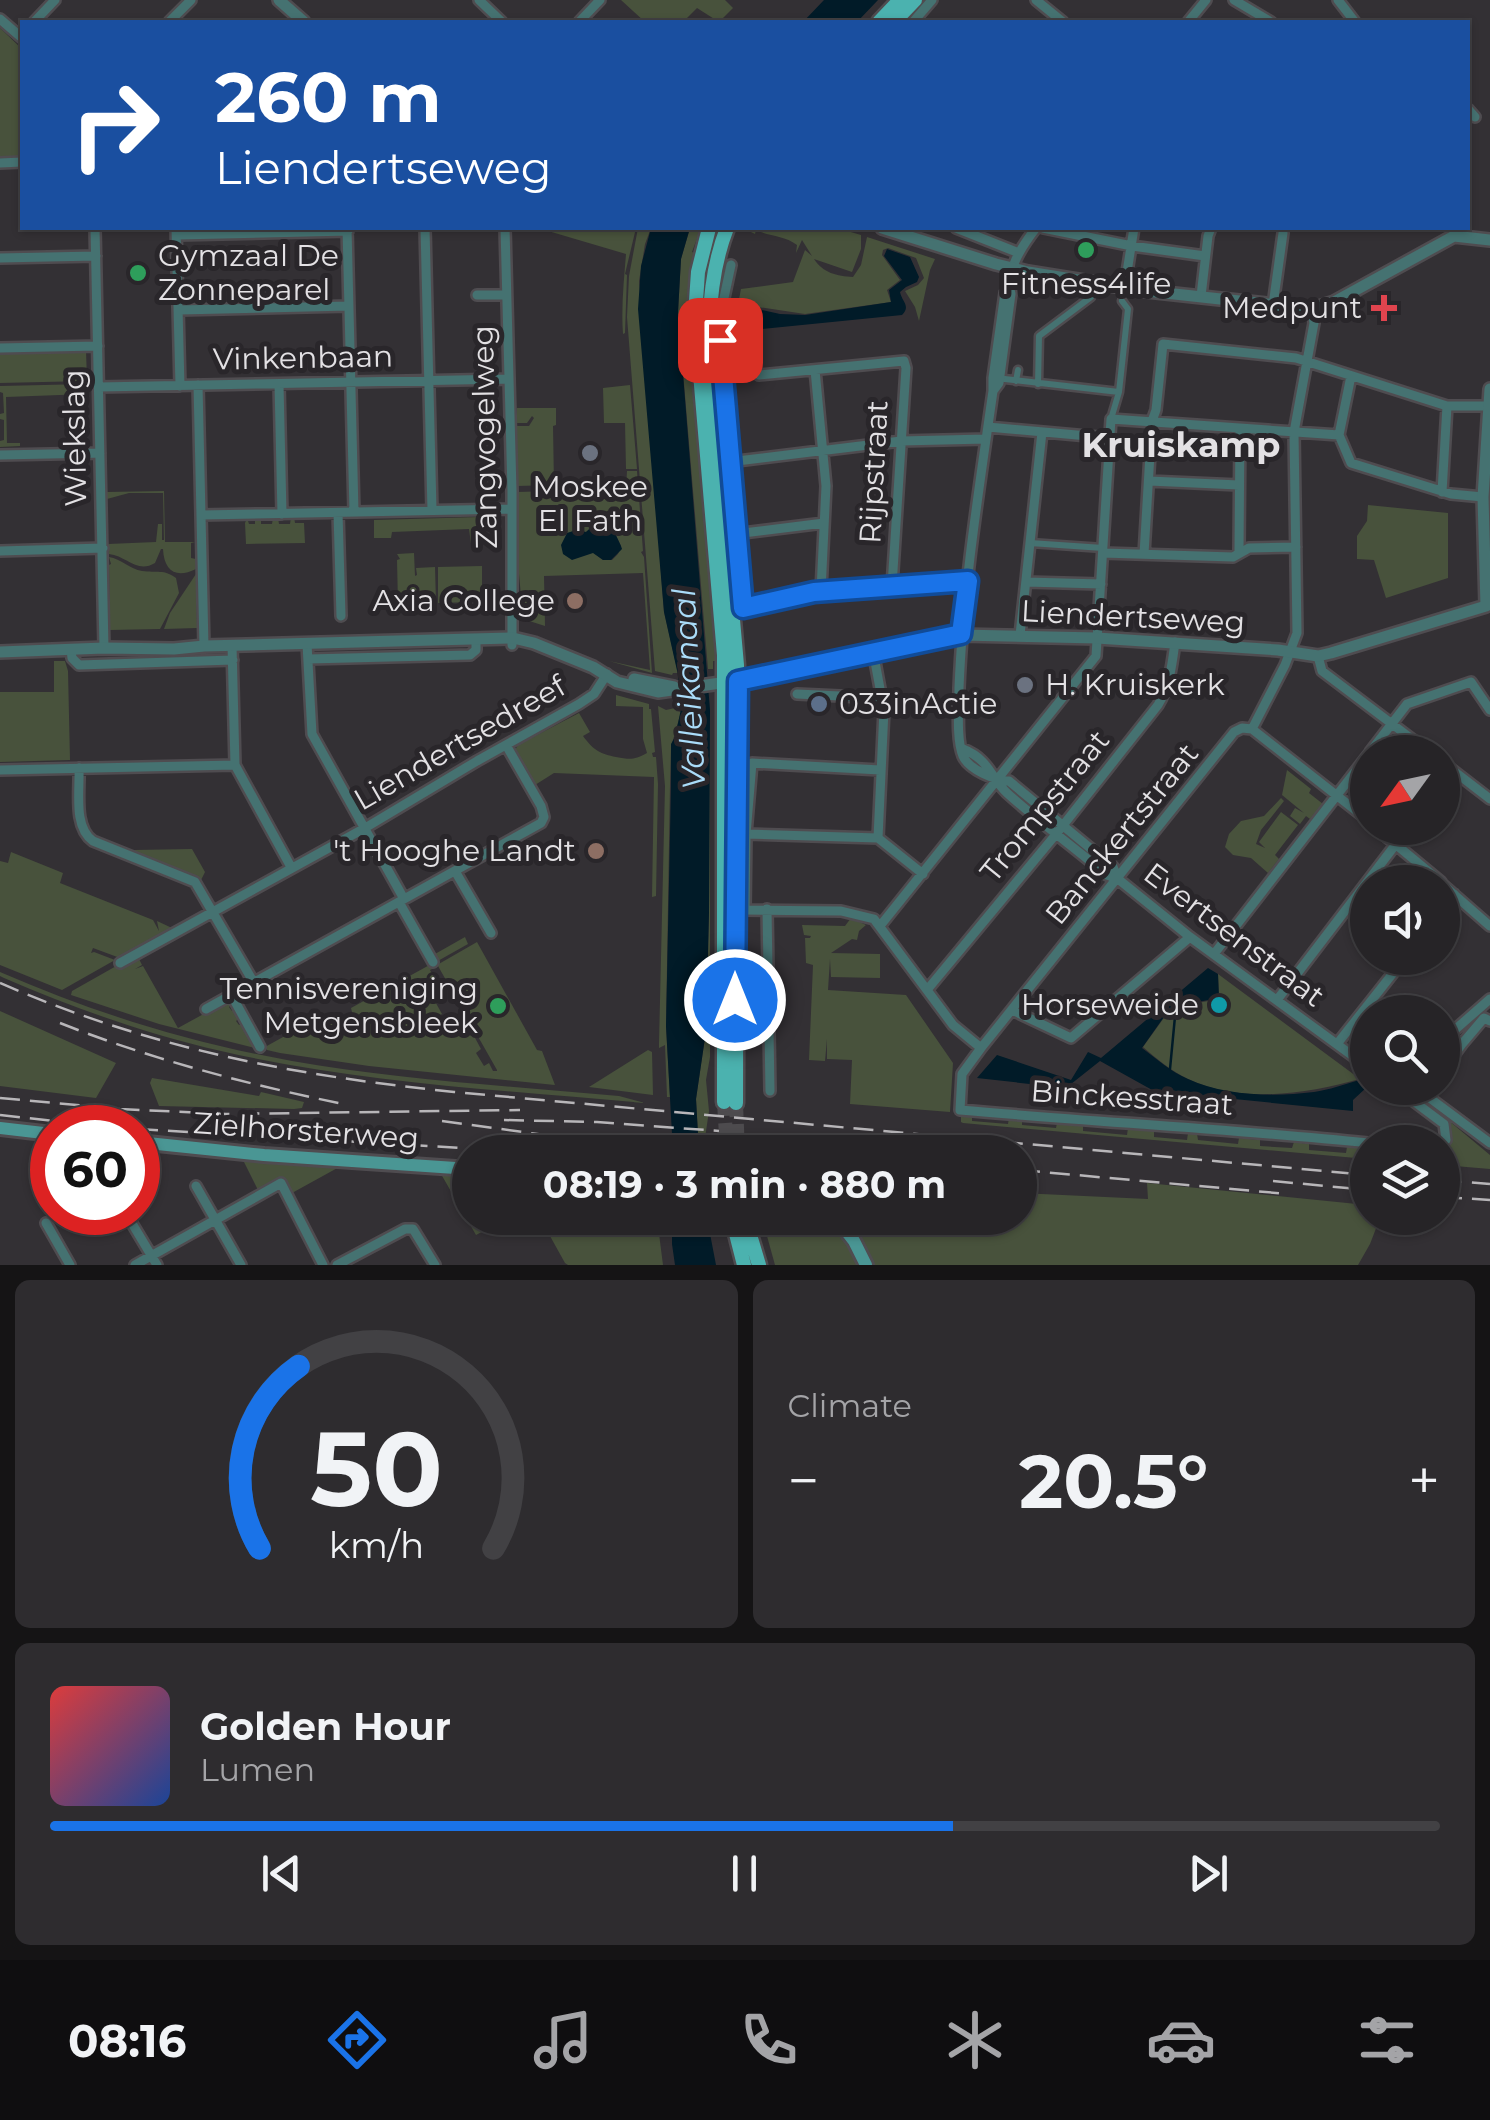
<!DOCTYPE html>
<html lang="en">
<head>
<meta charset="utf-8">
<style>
  :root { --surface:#262427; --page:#2e2c2f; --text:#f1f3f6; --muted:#a4a4a7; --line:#424144; --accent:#1a73e8 }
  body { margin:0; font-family:Montserrat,sans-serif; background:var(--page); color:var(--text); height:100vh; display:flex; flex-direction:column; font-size:38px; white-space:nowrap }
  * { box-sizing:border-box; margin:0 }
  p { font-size:32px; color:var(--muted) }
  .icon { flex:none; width:55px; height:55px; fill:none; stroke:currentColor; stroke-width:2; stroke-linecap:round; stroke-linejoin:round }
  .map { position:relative; height:1265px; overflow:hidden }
  .sheet { display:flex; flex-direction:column; gap:15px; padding:15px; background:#151415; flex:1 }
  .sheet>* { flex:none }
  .hud { position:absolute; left:20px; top:20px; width:1450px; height:210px; border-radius:0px; box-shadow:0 2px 8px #0004,0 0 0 2px var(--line); background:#1a4fa0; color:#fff; overflow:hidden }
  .needle { width:65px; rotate:237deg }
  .tools { position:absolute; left:1350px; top:735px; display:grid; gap:20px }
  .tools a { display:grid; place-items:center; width:110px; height:110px; border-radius:50%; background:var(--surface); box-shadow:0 2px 8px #0004,0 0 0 2px var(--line); font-size:50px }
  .speed { position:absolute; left:30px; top:1105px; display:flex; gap:20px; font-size:50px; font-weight:700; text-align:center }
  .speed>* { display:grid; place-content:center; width:130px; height:130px; border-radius:50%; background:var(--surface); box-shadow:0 2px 8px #0004,0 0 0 2px var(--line); line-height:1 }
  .speed .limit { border:15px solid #d22; background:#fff; color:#111 }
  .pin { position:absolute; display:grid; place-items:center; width:85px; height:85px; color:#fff; margin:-42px; border-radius:20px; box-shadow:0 5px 15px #0006 }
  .me { position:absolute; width:110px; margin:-55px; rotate:0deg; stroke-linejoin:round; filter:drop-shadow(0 0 8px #0008) }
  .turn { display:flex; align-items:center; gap:35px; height:210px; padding:0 30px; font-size:45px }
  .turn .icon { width:130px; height:130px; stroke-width:2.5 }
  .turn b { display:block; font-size:70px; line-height:85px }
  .big { font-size:75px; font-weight:700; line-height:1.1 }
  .sheet .card { flex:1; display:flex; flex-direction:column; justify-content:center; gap:15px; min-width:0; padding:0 35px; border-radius:15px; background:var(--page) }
  .sheet .dial { align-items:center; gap:0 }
  .dial svg { height:260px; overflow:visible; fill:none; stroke:var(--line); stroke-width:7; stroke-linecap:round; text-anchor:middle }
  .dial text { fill:var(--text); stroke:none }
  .song { display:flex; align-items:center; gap:30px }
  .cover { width:120px; height:120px; border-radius:15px; background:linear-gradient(135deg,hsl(0 70% 55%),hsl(220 70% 35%)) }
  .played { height:10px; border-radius:5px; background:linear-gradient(90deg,var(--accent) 65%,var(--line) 65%) }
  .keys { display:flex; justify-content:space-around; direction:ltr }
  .heat { display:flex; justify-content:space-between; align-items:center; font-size:55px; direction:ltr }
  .sheet .tiles { flex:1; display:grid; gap:15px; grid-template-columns:1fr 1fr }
  .card:last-child { grid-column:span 2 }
  .trip { position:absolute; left:452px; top:1135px; width:585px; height:100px; border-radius:50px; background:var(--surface); box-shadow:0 2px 8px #0004,0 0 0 2px var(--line); font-weight:700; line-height:100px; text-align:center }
  .dock { display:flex; height:160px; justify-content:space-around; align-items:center; background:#0f0e10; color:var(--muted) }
  .dock .icon { width:70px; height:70px }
  .dock .selected { color:var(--accent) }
  .dock b { font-size:45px; color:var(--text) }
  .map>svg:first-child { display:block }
</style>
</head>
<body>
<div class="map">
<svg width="1490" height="1265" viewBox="0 0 1490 1265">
  <rect width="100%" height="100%" fill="#333034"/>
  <path fill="#48523c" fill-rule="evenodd" d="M621,0H725L733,8L719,22L697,8L683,22H645Z
    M0,28L22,49V156L0,157Z
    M538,228H636L625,274L627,275L625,333L623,334C621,307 624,280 626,254Z
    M638,228H651L645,244L639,281L664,612L678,673H673L672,675L655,671L627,317L629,276Z
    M690,228H701L692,252L697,254L718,661H713V669H708L678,312L681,259Z
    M751,228H837L861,235V249L852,272L814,259C823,273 837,276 853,277L861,265L867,237L935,259L930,270L919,321L915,307L905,291L918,285L924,278L916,258L888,248L883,250L882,255L900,280L887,290L891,302L805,314L738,304L741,289L793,282L805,250L812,256L802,240L796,253L797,245C784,235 771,237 756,230L755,234L749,231Z
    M70,350H86L87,381L0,383V355L4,353H67Z
    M87,384V394L6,397L7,443H20V446L0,447V441L4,440V420L0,419V414L4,413L3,393L0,392V386Z
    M630,385L637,469H626L625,423H604L603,388Z
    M517,408H556V425L553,426L554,485L517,486L516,426H529L534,418L532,416L527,423H516Z
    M627,471H637L643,551L641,552L644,557L652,673L609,661L650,670L643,573L544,576L545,626L523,619L519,574L517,492L626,489ZM595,524L612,527L621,546L618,554L612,560H603L593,552L589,553L576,530L586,532Z
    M164,491L165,542H195L191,543V558L196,559V569C176,579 164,571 163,549H161L155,563C137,574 127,556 109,554L108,544L156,542L158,524H162V540H164L163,493H129L107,499V492Z
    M1368,505L1448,513V578L1386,598L1374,560L1357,559V536L1367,521Z
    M294,517L295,523H304L305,543L246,544L245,523L247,518L249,524H255V519H261V524H272L273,518H278L279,524H290L291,518Z
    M480,517V551H472L469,529L392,532L391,538H374V520Z
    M414,553L415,576L417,575L416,568L435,567L436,603H422L421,590L419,603L398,604L397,560L400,559L397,554Z
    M109,557C121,559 130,569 142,571C157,573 164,569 176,578L179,593L160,629L110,630L109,565L111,564Z
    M482,566V602H479L478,600L476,602L438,603V567Z
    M196,574L197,628L164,629L170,613Z
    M54,661H65L68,671L70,760L0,762V692H54Z
    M616,695L649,704V709H651L655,752L652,753L653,757H656L658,784L656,896L652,897L654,777L554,773L535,785L515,750L518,745L579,713L590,732L583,736C594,751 601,754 616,757C629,759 633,761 647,753L643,739V707L616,706Z
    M658,706L666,710L675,708L676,711L681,712L671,747L670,785L666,1026L670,1097H667L665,1045L659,1048V1044L665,786Z
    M710,710V1057L706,1080L709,1111L705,1138V1152H699L696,1099L706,1031L709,912Z
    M1287,770L1311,789L1309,793L1323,804L1310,819L1306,816L1300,824L1290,816L1295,808L1304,813L1282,795Z
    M1281,798L1284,801L1261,830L1256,844L1265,848L1259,842L1281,812L1298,825L1275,855L1279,859L1268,873L1251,858L1233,855L1225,847L1229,834L1241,821L1264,816Z
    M192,849L205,872L200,882L191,876L135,854L134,850Z
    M11,852L63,873L60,883L153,920L159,931L157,921L172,928L120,958L93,948L91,953L94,952L115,960L62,990L0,965V861L8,863Z
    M851,918L866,925L859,931L857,940L852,939L831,953L880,954V978L831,977L830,959L828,990L906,995L953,1063L950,1112L850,1104L852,1060L827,1059V1039L825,1061L809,1060L813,965L806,963L805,938H810L811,936L804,935L802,925L845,926Z
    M465,937L468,944L436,962L437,965L477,942L537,1050L542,1051L555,1085L369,1066L280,1053L267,1050L265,1047L321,1016L328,1026L352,1012L351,1008L435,962L428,950L431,948L435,954ZM438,966L497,1070V1071H493L489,1063L484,1066L476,1053L481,1049L474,1036L417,1030L416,1028L442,1014L432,996L441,990L430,970Z
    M138,957L142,965L135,969L143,966L178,1028L231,999L233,1003L229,1007L232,1011L236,1009L241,1017L236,1021L239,1025L245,1023L259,1049L159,1024L71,995L72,991L118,965Z
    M0,972C94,1013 191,1043 292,1061C400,1080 510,1086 619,1096L645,1103C503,1090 359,1083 221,1051C146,1034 74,1008 4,978L0,976Z
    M1218,974L1360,1079C1306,1094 1241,1104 1188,1079C1171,1071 1157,1059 1143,1047L1171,1008L1219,999Z
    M0,1011L116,1063L96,1098L0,1086Z
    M648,1050L652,1052L653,1095L589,1087Z
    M152,1078L259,1096L261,1092L304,1102L302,1108L294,1109L159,1106L150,1083Z
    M1401,1088H1423L1418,1095L1490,1155V1169L1443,1165C1443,1159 1442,1152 1444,1148C1448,1139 1451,1136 1448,1126Z
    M961,1114L972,1115V1121L1008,1124L1009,1118L1022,1119V1125L1056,1128L1057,1123L1083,1125V1131L1127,1135L1128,1128L1154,1131V1137L1187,1140L1188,1133L1197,1134L1198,1140L1238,1144L1239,1138L1260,1140V1146L1292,1148L1294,1142L1309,1144V1150L1346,1153L1347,1147L1367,1148V1159L963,1123L961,1122Z
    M242,1158L341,1166L292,1193L283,1177L258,1190Z
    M441,1174L470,1176V1218H508L476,1235Z
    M1147,1183L1367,1205L1368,1218H1380L1370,1244L1358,1265H873L860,1238L842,1218H1020V1193L1148,1199Z
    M540,1218H657L663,1265H568L565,1263Z
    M762,1218H827L848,1243L857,1265H775Z"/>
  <path fill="#011b28" d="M824,0H878L857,22H803Z
    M651,228H690L681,259L678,312L710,710L709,912L706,1031L696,1099L699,1152H673L666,1026L671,787V744L675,737L681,709L678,675L664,612L638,309L641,266Z
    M887,249L910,257L919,277L917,282L906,287L900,292C902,302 911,306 902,315L741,331L744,306L780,314L805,315L891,302L889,290L902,280L884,256Z
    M602,522L612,527L621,546L622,549L611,560H603L593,553L572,560L563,554L561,545L567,533L576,530L586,532L595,524Z
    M1208,968L1218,974L1219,998L1171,1007L1142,1048C1157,1059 1171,1072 1188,1079C1225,1096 1274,1097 1314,1092C1329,1090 1345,1084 1360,1080L1367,1087L1353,1100V1111L1154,1091L1100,1061L1066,1088L977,1078L997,1055L1071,1080L1088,1052L1101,1058Z
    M672,1218H707L716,1265H675L672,1244Z"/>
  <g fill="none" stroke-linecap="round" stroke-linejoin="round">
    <path stroke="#011b28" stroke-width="2.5" d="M1170,1069L1176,1006"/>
    <path stroke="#4d4b4e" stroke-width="14" stroke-dasharray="14 7" stroke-linecap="butt" d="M724,1102L727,1152
      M736,1103L738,1152"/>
    <g stroke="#4f4c50" stroke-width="11">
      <path id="pedestrian" d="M996,378L1119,392
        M1016,381L1018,370
        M1038,384L1039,336L1091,297
        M1111,419L1119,392L1128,309L1122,301
        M1030,543L1103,548"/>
    </g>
    <g stroke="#4f4c50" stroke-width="14">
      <path id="minor" d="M479,0L502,22
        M1036,0L1063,22
        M1234,0L1271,22
        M1338,0L1355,22
        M0,19L22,38
        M34,22L55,0
        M169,22L191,0
        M579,22L600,0
        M913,22L932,0
        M1188,22L1206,0
        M1468,109L1475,117
        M0,163L22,162
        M95,228L104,648
        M176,228L180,386
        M347,228L354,512
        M425,228L432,510
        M505,228L512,491V645
        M956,228L1019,253
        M1043,228L1132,246L1205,256
        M177,235L348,231
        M0,258L96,256
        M731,265L722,307L719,340L743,608L814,592L968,581
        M1127,272L1134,228
        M1009,290L1005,293L993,378V391C979,489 963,589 959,688C959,707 956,739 963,756C969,770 995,780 1009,781L1113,867L1118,879
        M477,295H506
        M1201,296L1208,236L1211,228
        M1273,305L1283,233
        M179,310L349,306
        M0,348L98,346
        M815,370L826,486L821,591
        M759,375L904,361L906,368L892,586
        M1351,376L1339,435L1351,463L1451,494L1483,497
        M279,384L282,514
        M198,385L204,646
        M99,387L508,379
        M993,391L999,383L1011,294C1005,271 1022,246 1036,228
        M988,427L1110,438
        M0,455L100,453
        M729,462L901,441L986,439
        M1149,481L1239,485
        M1442,492L1447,406
        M338,513L341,616
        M201,515L512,509
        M735,534L824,523
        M0,551L103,548
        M1239,551L1240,429
        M1103,553L1233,557L1249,548L1296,547
        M1144,554L1152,421L1156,410L1163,344L1296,358L1447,406H1489
        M1026,582L1101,584
        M1020,635L1042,432
        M307,644L312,734L404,899
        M232,645L235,765L291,867
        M71,650L72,658L79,665L233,660
        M873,651L884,710L878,838
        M1318,656L1322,671L1429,752
        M308,659L470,655L476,650V640
        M797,694L883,698
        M1252,729L1242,728L1234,732L981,1048L962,1074L960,1110C1096,1122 1232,1129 1368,1143
        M1252,729L1285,665L1297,633L1294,432L1314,323L1312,309
        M1252,729L1368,820
        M963,749C990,760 990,777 1007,793C1039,822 1074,847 1107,875L1118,879L1190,937L1368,1067
        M1370,752L1407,704L1471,682L1490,710
        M1442,762L1490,799
        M79,768C80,791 73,827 93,841L195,882L254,983
        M0,770L235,765
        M880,770L752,763L746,834L745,910L841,911L874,919L953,1025L981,1048
        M1376,828L1441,882
        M746,834L878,838L923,874
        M455,871L491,933
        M1442,884L1490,926
        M399,902L433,962
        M767,909L770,1091
        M1442,909L1454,894
        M880,926L1096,656L1111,419L1339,435
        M1214,954L1368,755
        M120,963L365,828L477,761L579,704L594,694L607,674
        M927,990L1057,833L1158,705C1170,685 1172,665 1175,642
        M232,996L260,1047
        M1277,1000L1396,844
        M206,1009L541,823L544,817L541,806L506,745
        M1012,1010L1071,1038L1190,937
        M1442,1041L1490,999
        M1337,1044L1405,958
        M1462,1044L1484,1018L1490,1021
        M1442,1071L1462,1044L1450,1035
        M1396,1088L1444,1124L1446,1140L1442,1143
        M1430,1088L1427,1096L1490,1143
        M196,1186L241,1265
        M130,1220L157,1265
        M46,1223L70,1265
        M135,1265L281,1183L323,1265
        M337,1265L405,1229H413L435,1265"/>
    </g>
    <g stroke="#4f4c50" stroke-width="16">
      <path id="tertiary" d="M279,0L304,22
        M882,228L996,264L1028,272L1147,291L1312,309L1334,302L1454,236L1490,240
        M0,652L104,648L174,649L204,646L513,638L534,643L593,667L617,682L658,692L762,677L873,651L961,635L1097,638L1278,650L1318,656L1331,653L1486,606L1483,497L1490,389
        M634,679L674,687"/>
    </g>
    <g stroke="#4f4c50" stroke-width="18">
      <path id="secondary" d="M0,1128L52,1134
        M138,1142L264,1155L470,1169
        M836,1218L854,1241L866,1265"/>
    </g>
    <g stroke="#4f4c50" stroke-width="19">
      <path id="primary" d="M879,22L900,0
        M894,22L915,0
        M709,228L698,272L695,315L724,655V1102
        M727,228C712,266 709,307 709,348L737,665L736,1103
        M732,1218L744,1265
        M745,1218L759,1265"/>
    </g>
    <use href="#pedestrian" stroke="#457271" stroke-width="6"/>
    <use href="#minor" stroke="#457271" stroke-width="9"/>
    <use href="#tertiary" stroke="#457271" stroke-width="11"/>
    <use href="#secondary" stroke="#4a9694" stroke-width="12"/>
    <use href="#primary" stroke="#4bb2af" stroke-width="14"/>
    <path stroke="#b8b6b9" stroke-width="2.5" stroke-dasharray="20 10" stroke-linecap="butt" d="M0,983C152,1049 291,1075 454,1092L1368,1175
      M60,1023C153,1060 250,1085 348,1105
      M0,1098L120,1109L226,1114L520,1110
      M0,1115L119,1128
      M504,1120L597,1122L719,1131
      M442,1121L567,1138L754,1152
      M138,1129L530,1152
      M1020,1170L1288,1194
      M1442,1180L1490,1184
      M1273,1181L1368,1190
      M1442,1197L1490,1200"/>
  </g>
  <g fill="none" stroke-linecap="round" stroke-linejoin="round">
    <g stroke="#114b97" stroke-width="25">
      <path id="route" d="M720,340L743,608L814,592L968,581L961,634L738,681L735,1000"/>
    </g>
    <use href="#route" stroke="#1a73e8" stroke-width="18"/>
  </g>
  <g fill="#2e9e5b" stroke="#29262a" stroke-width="4">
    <circle cx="1086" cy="250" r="10"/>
    <circle cx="138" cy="273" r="10"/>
    <circle cx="498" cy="1006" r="10"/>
  </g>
  <path fill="#e0444e" stroke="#29262a" stroke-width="4" d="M1379 293h10v10h10v10h-10v10h-10v-10h-10v-10h10z"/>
  <g fill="#6b7280" stroke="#29262a" stroke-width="4">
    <circle cx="590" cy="453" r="10"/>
    <circle cx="1025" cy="685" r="10"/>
  </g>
  <g fill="#8d6e63" stroke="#29262a" stroke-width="4">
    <circle cx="575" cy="601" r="10"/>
    <circle cx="596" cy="851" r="10"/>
  </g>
  <circle fill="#5c6f8a" stroke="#29262a" stroke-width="4" cx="819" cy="704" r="10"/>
  <circle fill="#0f9aa8" stroke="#29262a" stroke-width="4" cx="1219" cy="1005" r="10"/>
  <g text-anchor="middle" stroke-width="10" stroke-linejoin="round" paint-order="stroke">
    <g font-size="30" fill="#e3e1e4" stroke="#29262a" text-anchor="end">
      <text x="158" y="266" text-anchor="start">Gymzaal De<tspan x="158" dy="34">Zonneparel</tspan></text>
      <text x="1086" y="294" text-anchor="middle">Fitness4life</text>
      <text x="1362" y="318">Medpunt</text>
      <text x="590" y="497" text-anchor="middle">Moskee<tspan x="590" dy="34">El Fath</tspan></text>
      <text x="555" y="611">Axia College</text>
      <text x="1045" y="695" text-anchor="start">H. Kruiskerk</text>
      <text x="839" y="714" text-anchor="start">033inActie</text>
      <text x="576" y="861">'t Hooghe Landt</text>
      <text x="478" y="999">Tennisvereniging<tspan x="478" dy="34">Metgensbleek</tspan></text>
      <text x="1199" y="1015">Horseweide</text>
    </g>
    <g font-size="30" fill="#e3e1e4" stroke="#29262a">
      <text transform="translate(303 358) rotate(-1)" y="10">Vinkenbaan</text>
      <text transform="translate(485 437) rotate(-91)" y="10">Zangvogelweg</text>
      <text transform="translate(75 438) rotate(-91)" y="10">Wiekslag</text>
      <text transform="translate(874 472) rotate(-87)" y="10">Rijpstraat</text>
      <text transform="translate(1133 617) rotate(3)" y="10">Liendertseweg</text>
      <text transform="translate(460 743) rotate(-30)" y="10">Liendertsedreef</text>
      <text transform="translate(1045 806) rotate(-51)" y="10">Trompstraat</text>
      <text transform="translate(1122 834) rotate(-51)" y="10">Banckertstraat</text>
      <text transform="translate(1234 935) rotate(37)" y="10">Evertsenstraat</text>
      <text transform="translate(1132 1098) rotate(4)" y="10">Binckesstraat</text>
      <text transform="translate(306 1131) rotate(4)" y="10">Zielhorsterweg</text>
    </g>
    <g font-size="32" font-style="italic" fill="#aadcf9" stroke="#29262a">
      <text transform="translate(689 689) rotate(-93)" y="11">Valleikanaal</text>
    </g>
    <g font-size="35" font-weight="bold" fill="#e3e1e4" stroke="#29262a">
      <text x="1181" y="457">Kruiskamp</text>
    </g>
  </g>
</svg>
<div class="tools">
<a><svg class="needle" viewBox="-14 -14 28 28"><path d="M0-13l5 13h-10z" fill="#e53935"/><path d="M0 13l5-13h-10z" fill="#a4a4a7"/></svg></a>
<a><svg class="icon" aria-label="sound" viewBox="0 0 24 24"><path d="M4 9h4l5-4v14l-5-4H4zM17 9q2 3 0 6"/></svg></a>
<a><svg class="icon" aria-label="search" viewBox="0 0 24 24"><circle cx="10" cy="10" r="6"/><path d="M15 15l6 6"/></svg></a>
<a><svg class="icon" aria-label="layers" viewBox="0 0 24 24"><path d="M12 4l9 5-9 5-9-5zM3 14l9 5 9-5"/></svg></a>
</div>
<div class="speed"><div class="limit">60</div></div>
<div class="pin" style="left:720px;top:340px;background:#d93025"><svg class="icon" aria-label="arrive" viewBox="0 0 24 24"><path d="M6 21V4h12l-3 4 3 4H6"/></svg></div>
<svg class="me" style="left:735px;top:1000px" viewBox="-20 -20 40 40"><circle r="17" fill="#1a73e8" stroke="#fff" stroke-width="3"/><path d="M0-11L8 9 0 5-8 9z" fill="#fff"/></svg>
<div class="trip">08:19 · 3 min · 880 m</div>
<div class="hud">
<div class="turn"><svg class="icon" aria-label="right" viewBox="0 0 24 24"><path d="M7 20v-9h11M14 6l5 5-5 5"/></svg><div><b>260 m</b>Liendertseweg</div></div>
</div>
</div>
<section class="sheet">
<div class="tiles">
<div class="card dial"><svg viewBox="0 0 100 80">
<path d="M14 69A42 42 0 1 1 86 69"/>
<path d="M14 69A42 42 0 0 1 26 13" stroke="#1a73e8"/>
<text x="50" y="56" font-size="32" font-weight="700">50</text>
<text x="50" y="72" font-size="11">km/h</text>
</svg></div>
<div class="card"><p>Climate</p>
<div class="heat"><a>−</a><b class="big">20.5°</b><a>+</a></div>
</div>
<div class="card">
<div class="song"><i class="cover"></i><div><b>Golden Hour</b><p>Lumen</p></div></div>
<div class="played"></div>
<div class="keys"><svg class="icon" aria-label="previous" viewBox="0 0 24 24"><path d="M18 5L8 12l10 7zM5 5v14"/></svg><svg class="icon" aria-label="pause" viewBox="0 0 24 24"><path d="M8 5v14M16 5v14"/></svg><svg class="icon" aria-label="next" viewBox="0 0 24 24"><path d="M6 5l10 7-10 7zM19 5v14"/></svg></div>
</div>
</div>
</section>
<nav class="dock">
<b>08:16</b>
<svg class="icon selected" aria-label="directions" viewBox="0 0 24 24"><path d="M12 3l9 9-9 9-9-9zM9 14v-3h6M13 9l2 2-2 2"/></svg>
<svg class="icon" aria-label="music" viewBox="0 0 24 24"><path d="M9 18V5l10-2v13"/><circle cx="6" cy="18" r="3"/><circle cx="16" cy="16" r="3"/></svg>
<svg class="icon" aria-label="phone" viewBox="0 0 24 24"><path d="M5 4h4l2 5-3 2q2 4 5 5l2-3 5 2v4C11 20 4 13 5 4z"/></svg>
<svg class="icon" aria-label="climate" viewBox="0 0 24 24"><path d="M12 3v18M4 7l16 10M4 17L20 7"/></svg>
<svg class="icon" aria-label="car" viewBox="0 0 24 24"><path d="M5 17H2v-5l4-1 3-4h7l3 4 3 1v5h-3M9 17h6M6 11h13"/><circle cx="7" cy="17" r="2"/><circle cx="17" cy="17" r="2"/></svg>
<svg class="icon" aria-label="filters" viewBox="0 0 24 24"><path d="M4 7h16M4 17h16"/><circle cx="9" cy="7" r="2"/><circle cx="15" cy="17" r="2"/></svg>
</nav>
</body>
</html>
